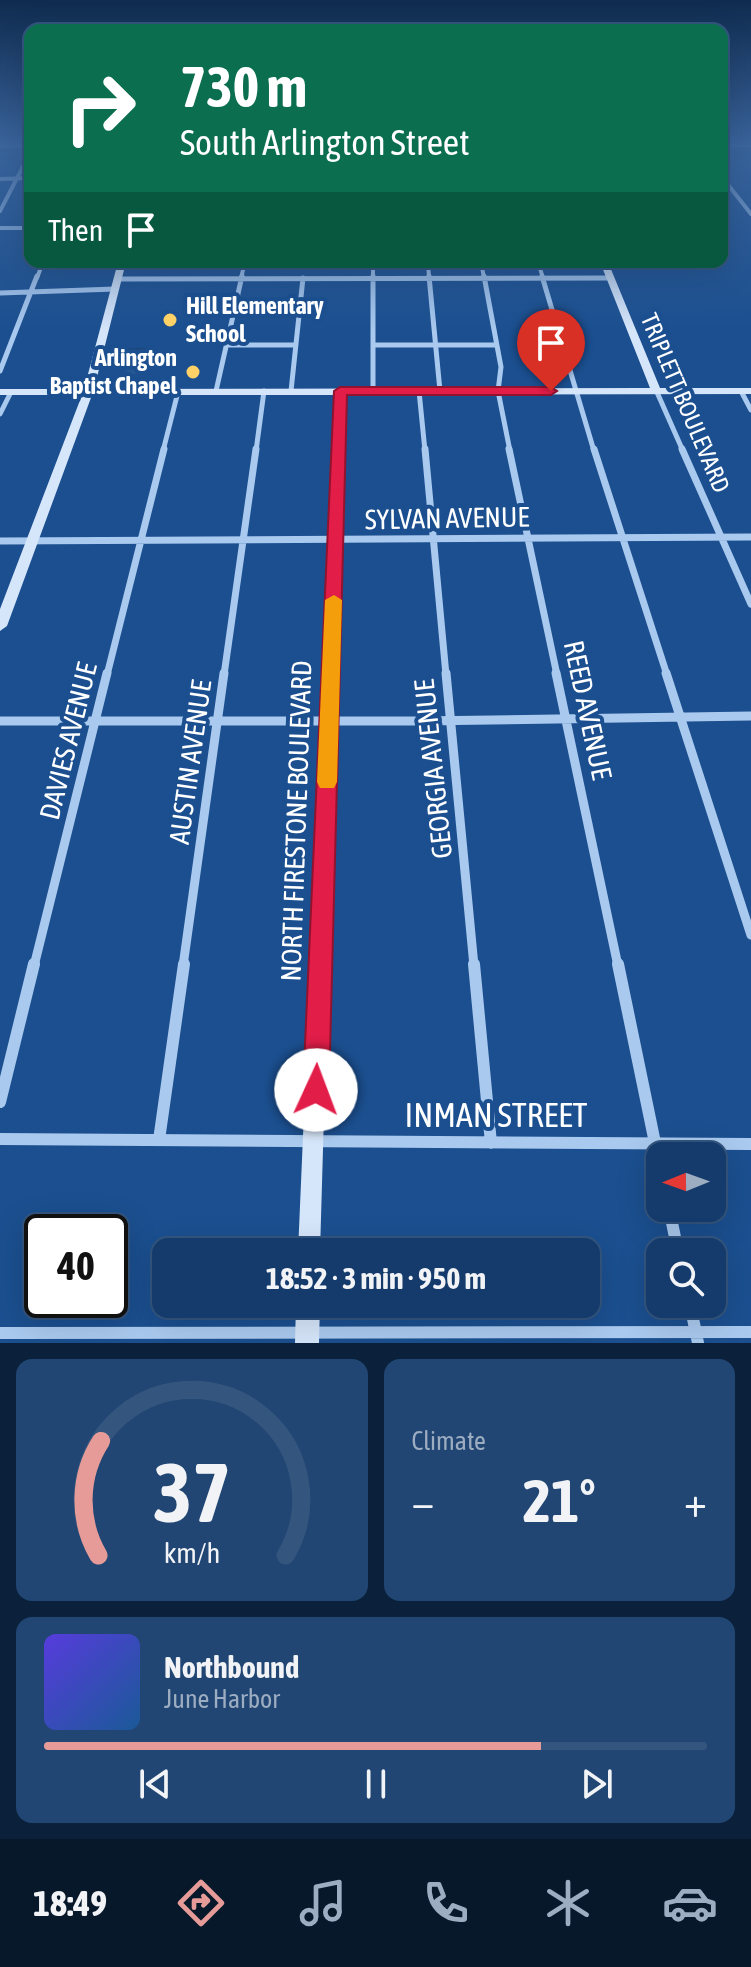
<!DOCTYPE html>
<html lang="en">
<head>
<meta charset="utf-8">
<style>
  :root { --surface:#143b6b; --page:#214673; --text:#f1f3f6; --muted:#9dadc1; --line:#33557e; --accent:#e69b98 }
  body { margin:0; font-family:"Asap Condensed",sans-serif; background:var(--page); color:var(--text); height:100vh; display:flex; flex-direction:column; font-size:30px; white-space:nowrap }
  * { box-sizing:border-box; margin:0 }
  p { font-size:26px; color:var(--muted) }
  .icon { flex:none; width:44px; height:44px; fill:none; stroke:currentColor; stroke-width:2; stroke-linecap:round; stroke-linejoin:round }
  .map { position:relative; height:1343px; overflow:hidden }
  .side { display:flex; flex-direction:column; gap:16px; padding:16px; background:#0b203b; flex:1 }
  .side>* { flex:none }
  .top-card { position:absolute; left:24px; top:24px; width:704px; height:244px; border-radius:16px; box-shadow:0 8px 32px #0002,0 0 0 2px var(--line); background:#0b6e4f; color:#fff; overflow:hidden }
  .needle { width:52px; rotate:269deg }
  .fabs { position:absolute; left:646px; top:1142px; display:grid; gap:16px }
  .fabs a { display:grid; place-items:center; width:80px; height:80px; border-radius:16px; background:var(--surface); box-shadow:0 8px 32px #0002,0 0 0 2px var(--line); font-size:40px }
  .speed { position:absolute; left:24px; top:1214px; display:flex; gap:16px; font-size:40px; font-weight:700; text-align:center }
  .speed>* { display:grid; place-content:center; width:104px; height:104px; border-radius:50%; background:var(--surface); box-shadow:0 8px 32px #0002,0 0 0 2px var(--line); line-height:1 }
  .speed .limit { border:4px solid #111; border-radius:12px; background:#fff; color:#111 }
  .pin { position:absolute; display:grid; place-items:center; width:68px; height:68px; color:#fff; margin:-82px -34px; border-radius:50% 50% 50% 0; rotate:-45deg; box-shadow:0 0 8px #0007 }
  .pin .icon { rotate:45deg }
  .me { position:absolute; width:88px; margin:-44px; rotate:2deg; stroke-linejoin:round; filter:drop-shadow(0 0 6px #0008) }
  .turn { display:flex; align-items:center; gap:28px; height:168px; padding:0 24px; font-size:36px }
  .turn .icon { width:104px; height:104px; stroke-width:2.5 }
  .turn b { display:block; font-size:56px; line-height:68px }
  .then { display:flex; align-items:center; height:76px; padding:0 24px; background:#0003; gap:16px; font-size:30px }
  .big { font-size:60px; font-weight:700; line-height:1.1 }
  .side .tile { flex:1; display:flex; flex-direction:column; justify-content:center; gap:12px; min-width:0; padding:0 28px; border-radius:16px; background:var(--page) }
  .side .dial { align-items:center; gap:0 }
  .dial svg { height:208px; overflow:visible; fill:none; stroke:var(--line); stroke-width:7; stroke-linecap:round; text-anchor:middle }
  .dial text { fill:var(--text); stroke:none }
  .song { display:flex; align-items:center; gap:24px }
  .cover { width:96px; height:96px; border-radius:12px; background:linear-gradient(135deg,hsl(250 70% 55%),hsl(210 70% 35%)) }
  .played { height:8px; border-radius:4px; background:linear-gradient(90deg,var(--accent) 75%,var(--line) 75%) }
  .keys { display:flex; justify-content:space-around; direction:ltr }
  .heat { display:flex; justify-content:space-between; align-items:center; font-size:44px; direction:ltr }
  .side .tiles { flex:1; display:grid; gap:16px; grid-template-columns:1fr 1fr }
  .tile:last-child { grid-column:span 2 }
  .trip { position:absolute; left:152px; top:1238px; width:448px; height:80px; border-radius:16px; background:var(--surface); box-shadow:0 8px 32px #0002,0 0 0 2px var(--line); font-weight:700; line-height:80px; text-align:center }
  .tab-bar { display:flex; height:128px; justify-content:space-around; align-items:center; background:#08182b; color:var(--muted) }
  .tab-bar .icon { width:56px; height:56px }
  .tab-bar .selected { color:var(--accent) }
  .tab-bar b { font-size:36px; color:var(--text) }
  .map>svg:first-child { display:block }
</style>
</head>
<body>
<div class="map">
<svg width="751" height="1343" viewBox="0 0 751 1343">
  <rect width="100%" height="100%" fill="#1b4f8f"/>
  <g fill="none" stroke-linecap="round" stroke-linejoin="round">
    <path stroke="#a9c9ee" stroke-width="4" d="M722,177L751,214
      M0,179L30,178
      M0,211L30,153
      M0,228H30
      M373,262V278
      M428,262L429,278
      M481,262L484,278
      M538,262L543,278
      M37,278L43,262
      M241,278L245,262
      M595,278H610"/>
    <path stroke="#a9c9ee" stroke-width="5" d="M373,276V391
      M429,276L440,391
      M484,276L501,367L498,391L510,451
      M542,276L594,451
      M117,279L610,278
      M0,293L115,289
      M227,345H296
      M373,345H496
      M0,371L37,276
      M656,390L683,451
      M216,391L242,276
      M291,391L303,278
      M419,391L425,451
      M741,391L751,410
      M0,414L11,392
      M163,451L178,392
      M256,451L264,391"/>
    <path stroke="#a9c9ee" stroke-width="7" d="M425,449L446,675
      M509,449L557,675
      M594,449L667,675
      M682,449L751,604
      M0,541L751,537
      M107,675L164,449
      M224,675L256,449"/>
    <path stroke="#a9c9ee" stroke-width="9" d="M446,673L474,966
      M556,673L618,966
      M666,673L751,935
      M0,721H419L751,716
      M34,966L107,673
      M183,966L224,673"/>
    <path stroke="#a9c9ee" stroke-width="12" d="M474,964L491,1143
      M618,964L660,1167
      M0,1102L34,964
      M0,1139L751,1144
      M159,1140L184,964
      M669,1208L678,1252
      M690,1304L698,1343
      M0,1333L751,1332"/>
    <path fill="#d6e6fa" fill-rule="evenodd" d="M0,144H30V147L0,148Z
      M722,144H751V147H722Z
      M118,262H126L94,389L650,388L600,262H608L660,388H751V394L345,395L320,1252H298L335,395H92L7,626L0,631V609L82,395H0V389H84Z
      M296,1304H320L319,1343H295Z"/>
  </g>
  <path fill="#245895" d="M149,349L150,358L145,374H127L125,365Z"/>
  <path fill="#1d4779" d="M149,349L150,358L145,374L143,365Z"/>
  <path fill="#2a66ad" stroke="#1d4779" stroke-width="2" d="M130,349H149L143,365H125Z"/>
  <linearGradient id="sky" x2="0" y2="1"><stop stop-color="#0f2b4f"/><stop offset="0.43" stop-color="#39639b"/><stop offset="1" stop-color="#39639b" stop-opacity="0"/></linearGradient>
  <rect width="751" height="332" fill="url(#sky)"/>
  <path fill="#e11d48" stroke="#92132f" stroke-width="2" d="M340,387H551L557,391L551,395H347L329,1090L325,1099L316,1103L307,1099L303,1090L334,391Z"/>
  <path fill="#f59e0b" d="M334,595L342,600L337,782L334,788H320L317,782L325,600Z"/>
  <g fill="#ffd166" stroke="#1b4f8f" stroke-width="3">
    <circle cx="170" cy="320" r="8"/>
    <circle cx="193" cy="372" r="8"/>
  </g>
  <g text-anchor="middle" stroke-width="8" stroke-linejoin="round" paint-order="stroke">
    <g font-size="24" font-weight="bold" fill="#fff" stroke="#1b4f8f" text-anchor="start">
      <text x="186" y="314">Hill Elementary<tspan x="186" dy="28">School</tspan></text>
      <text x="177" y="366" text-anchor="end">Arlington<tspan x="177" dy="28">Baptist Chapel</tspan></text>
    </g>
    <g font-size="24" fill="#fff" stroke="#1b4f8f">
      <text transform="translate(685 403) rotate(67)" y="8">TRIPLETT BOULEVARD</text>
    </g>
    <g font-size="28" fill="#fff" stroke="#1b4f8f">
      <text transform="translate(447 518) rotate(-1)" y="10">SYLVAN AVENUE</text>
      <text transform="translate(588 710) rotate(78)" y="10">REED AVENUE</text>
      <text transform="translate(68 741) rotate(-76)" y="10">DAVIES AVENUE</text>
      <text transform="translate(190 762) rotate(-82)" y="10">AUSTIN AVENUE</text>
      <text transform="translate(433 769) rotate(-96)" y="10">GEORGIA AVENUE</text>
      <text transform="translate(296 821) rotate(-88)" y="10">NORTH FIRESTONE BOULEVARD</text>
    </g>
    <g font-size="34" fill="#fff" stroke="#1b4f8f">
      <text x="496" y="1127">INMAN STREET</text>
    </g>
  </g>
</svg>
<div class="fabs">
<a><svg class="needle" viewBox="-14 -14 28 28"><path d="M0-13l5 13h-10z" fill="#e53935"/><path d="M0 13l5-13h-10z" fill="#9dadc1"/></svg></a>
<a><svg class="icon" aria-label="search" viewBox="0 0 24 24"><circle cx="10" cy="10" r="6"/><path d="M15 15l6 6"/></svg></a>
</div>
<div class="speed"><div class="limit">40</div></div>
<div class="pin" style="left:551px;top:391px;background:#d93025"><svg class="icon" aria-label="arrive" viewBox="0 0 24 24"><path d="M6 21V4h12l-3 4 3 4H6"/></svg></div>
<svg class="me" style="left:316px;top:1090px" viewBox="-20 -20 40 40"><circle r="19" fill="#fff"/><path d="M0-13L10 11 0 6-10 11z" fill="#e11d48"/></svg>
<div class="trip">18:52 · 3 min · 950 m</div>
<div class="top-card">
<div class="turn"><svg class="icon" aria-label="right" viewBox="0 0 24 24"><path d="M7 20v-9h11M14 6l5 5-5 5"/></svg><div><b>730 m</b>South Arlington Street</div></div>
<div class="then">Then<svg class="icon" aria-label="arrive" viewBox="0 0 24 24"><path d="M6 21V4h12l-3 4 3 4H6"/></svg></div>
</div>
</div>
<section class="side">
<div class="tiles">
<div class="tile dial"><svg viewBox="0 0 100 80">
<path d="M14 69A42 42 0 1 1 86 69"/>
<path d="M14 69A42 42 0 0 1 15 25" stroke="#e69b98"/>
<text x="50" y="56" font-size="32" font-weight="700">37</text>
<text x="50" y="72" font-size="11">km/h</text>
</svg></div>
<div class="tile"><p>Climate</p>
<div class="heat"><a>−</a><b class="big">21°</b><a>+</a></div>
</div>
<div class="tile">
<div class="song"><i class="cover"></i><div><b>Northbound</b><p>June Harbor</p></div></div>
<div class="played"></div>
<div class="keys"><svg class="icon" aria-label="previous" viewBox="0 0 24 24"><path d="M18 5L8 12l10 7zM5 5v14"/></svg><svg class="icon" aria-label="pause" viewBox="0 0 24 24"><path d="M8 5v14M16 5v14"/></svg><svg class="icon" aria-label="next" viewBox="0 0 24 24"><path d="M6 5l10 7-10 7zM19 5v14"/></svg></div>
</div>
</div>
</section>
<nav class="tab-bar">
<b>18:49</b>
<svg class="icon selected" aria-label="directions" viewBox="0 0 24 24"><path d="M12 3l9 9-9 9-9-9zM9 14v-3h6M13 9l2 2-2 2"/></svg>
<svg class="icon" aria-label="music" viewBox="0 0 24 24"><path d="M9 18V5l10-2v13"/><circle cx="6" cy="18" r="3"/><circle cx="16" cy="16" r="3"/></svg>
<svg class="icon" aria-label="phone" viewBox="0 0 24 24"><path d="M5 4h4l2 5-3 2q2 4 5 5l2-3 5 2v4C11 20 4 13 5 4z"/></svg>
<svg class="icon" aria-label="climate" viewBox="0 0 24 24"><path d="M12 3v18M4 7l16 10M4 17L20 7"/></svg>
<svg class="icon" aria-label="car" viewBox="0 0 24 24"><path d="M5 17H2v-5l4-1 3-4h7l3 4 3 1v5h-3M9 17h6M6 11h13"/><circle cx="7" cy="17" r="2"/><circle cx="17" cy="17" r="2"/></svg>
</nav>
</body>
</html>
